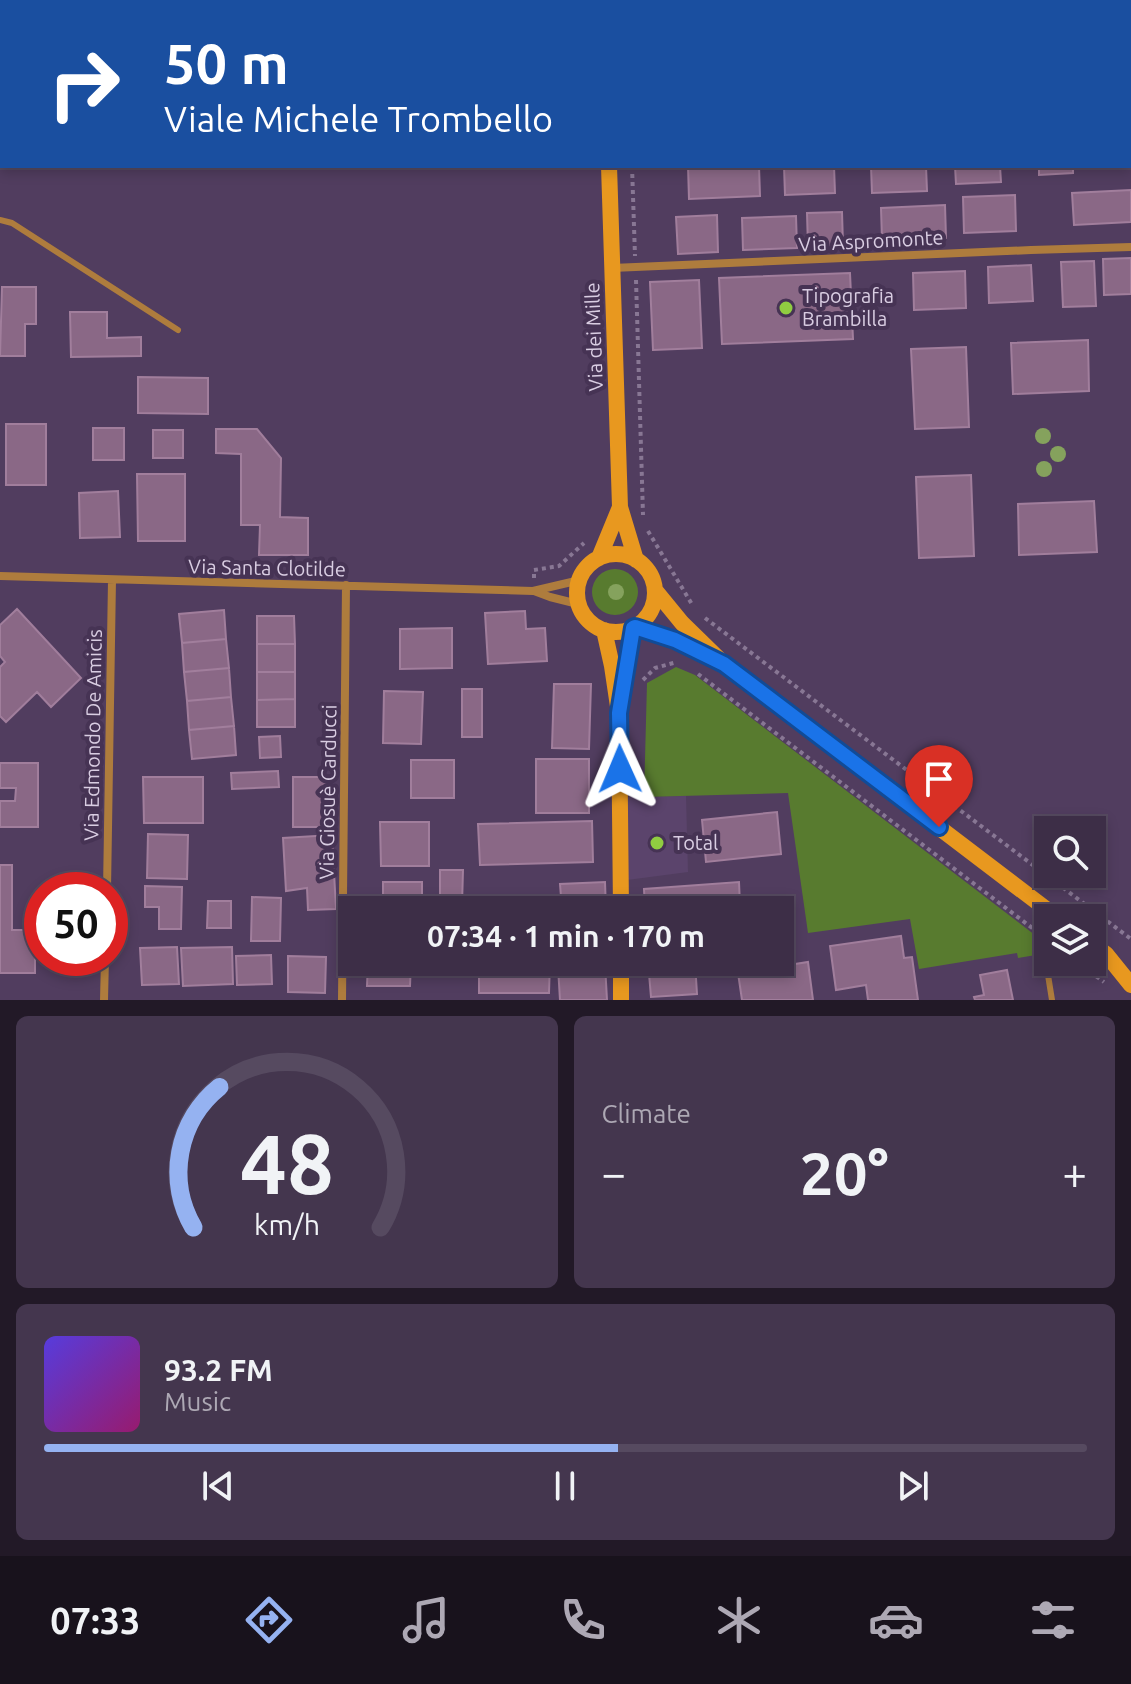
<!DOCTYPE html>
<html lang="en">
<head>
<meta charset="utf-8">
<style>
  :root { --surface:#3d2e47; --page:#44364e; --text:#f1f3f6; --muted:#ada8b4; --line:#564a60; --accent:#95b2f1 }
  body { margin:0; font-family:Ubuntu,sans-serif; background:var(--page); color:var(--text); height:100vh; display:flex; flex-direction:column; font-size:30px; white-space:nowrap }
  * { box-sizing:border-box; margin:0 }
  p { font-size:26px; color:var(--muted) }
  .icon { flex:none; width:44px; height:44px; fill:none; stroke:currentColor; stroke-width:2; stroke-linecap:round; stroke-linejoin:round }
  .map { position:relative; height:1000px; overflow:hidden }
  .side { display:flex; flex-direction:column; gap:16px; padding:16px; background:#221927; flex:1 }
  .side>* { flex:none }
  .hud { position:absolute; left:0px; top:0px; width:1132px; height:168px; box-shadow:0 4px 12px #0003,0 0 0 2px var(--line); background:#1a4fa0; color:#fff; overflow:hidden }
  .buttons { position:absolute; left:1034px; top:816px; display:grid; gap:16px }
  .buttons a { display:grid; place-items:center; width:72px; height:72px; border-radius:0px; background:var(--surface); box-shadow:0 4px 12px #0003,0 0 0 2px var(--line); font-size:40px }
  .speed { position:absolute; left:24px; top:872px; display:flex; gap:16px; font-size:40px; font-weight:700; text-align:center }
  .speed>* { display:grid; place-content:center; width:104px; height:104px; border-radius:50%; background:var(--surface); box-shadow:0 4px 12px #0003,0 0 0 2px var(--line); line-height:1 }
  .speed .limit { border:12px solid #d22; background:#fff; color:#111 }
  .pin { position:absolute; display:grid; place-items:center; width:68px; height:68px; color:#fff; margin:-82px -34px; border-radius:50% 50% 50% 0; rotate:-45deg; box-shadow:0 0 8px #0007 }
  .pin .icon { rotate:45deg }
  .me { position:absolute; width:88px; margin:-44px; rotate:359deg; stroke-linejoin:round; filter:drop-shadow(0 0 6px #0008) }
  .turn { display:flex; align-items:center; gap:28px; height:168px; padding:0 32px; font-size:36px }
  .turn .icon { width:104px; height:104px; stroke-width:2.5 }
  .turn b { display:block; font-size:56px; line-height:68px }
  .big { font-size:60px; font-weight:600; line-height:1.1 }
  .side .tile { flex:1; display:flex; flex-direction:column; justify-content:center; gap:12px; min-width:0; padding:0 28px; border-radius:12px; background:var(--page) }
  .side .dial { align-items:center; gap:0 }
  .dial svg { height:208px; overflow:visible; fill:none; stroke:var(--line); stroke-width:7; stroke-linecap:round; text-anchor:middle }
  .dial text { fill:var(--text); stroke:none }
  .song { display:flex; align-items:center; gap:24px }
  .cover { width:96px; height:96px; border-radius:12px; background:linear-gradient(135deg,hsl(250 70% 55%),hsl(320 70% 35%)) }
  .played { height:8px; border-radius:4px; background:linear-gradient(90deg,var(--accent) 55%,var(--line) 55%) }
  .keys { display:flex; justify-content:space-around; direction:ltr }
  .heat { display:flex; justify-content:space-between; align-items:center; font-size:44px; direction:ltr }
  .side .tiles { flex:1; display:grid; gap:16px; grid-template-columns:1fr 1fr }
  .tile:last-child { grid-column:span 2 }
  .trip { position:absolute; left:338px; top:896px; width:456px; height:80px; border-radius:0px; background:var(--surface); box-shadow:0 4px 12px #0003,0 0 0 2px var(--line); font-weight:600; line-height:80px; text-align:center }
  .tab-bar { display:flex; height:128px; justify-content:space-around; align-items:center; background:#18121c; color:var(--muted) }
  .tab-bar .icon { width:56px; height:56px }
  .tab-bar .selected { color:var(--accent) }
  .tab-bar b { font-size:36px; color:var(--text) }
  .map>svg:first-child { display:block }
</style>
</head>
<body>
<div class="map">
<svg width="1131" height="1000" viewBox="0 0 1131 1000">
  <rect width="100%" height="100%" fill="#513d5f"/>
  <path fill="#5b446c" d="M686,796L688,872L627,880L624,797Z"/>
  <path fill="#587b2f" d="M592 592a23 23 0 1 1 46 0a23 23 0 1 1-46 0Z
    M676,667L695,675L1048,945V953L1018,958L1017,953L919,969L910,919L808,933L788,793L644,797L647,683Z"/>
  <path fill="#8a6886" stroke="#a17e9c" stroke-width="2" d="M688,166H759L760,196L689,199Z
    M784,166H834L835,193L785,195Z
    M871,166H926L927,191L872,193Z
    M955,166H1000L1001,182L956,184Z
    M1039,166H1073V173L1039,175Z
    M1131,190V222L1074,225L1072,193Z
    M1015,195L1016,231L964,233L963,197Z
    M945,205L946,238L882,240L881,208Z
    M842,212L843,245L808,247L807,213Z
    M717,215L718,252L678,254L676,217Z
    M796,216L797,248L743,250L742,218Z
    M1131,258V294L1104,295L1103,259Z
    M1094,261L1096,306L1063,307L1061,262Z
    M1031,265L1033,301L989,303L988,267Z
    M965,271L966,308L914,310L913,273Z
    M850,273L853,339L722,344L719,278Z
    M699,280L702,348L653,350L650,282Z
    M2,287H36V324H25V356H0Z
    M70,312H107V338L141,337V356L71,357Z
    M1088,340L1089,391L1013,394L1011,343Z
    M966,347L969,427L915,429L911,349Z
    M138,377L208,378V414L138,413Z
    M6,424H46V485H6Z
    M93,428H124V460H93Z
    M216,429H257L281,458L280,517L308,518V555H259L260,525H241V454L216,453Z
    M153,430H183V458H153Z
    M137,474H185V541H138Z
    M971,475L974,556L919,558L916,477Z
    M118,491L120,537L80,538L79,493Z
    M1094,501L1097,552L1019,555L1018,504Z
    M17,609L81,678L51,707L37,692L6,722L0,716V667L5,662L0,656V625Z
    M224,610L226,639L182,643L179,614Z
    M525,611L526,629L545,628L547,661L488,664L485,613Z
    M257,616H294L295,644H257Z
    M452,628V668L400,669V629Z
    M226,639L229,668L184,672L182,643Z
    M257,644H295V672H257Z
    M229,668L231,697L187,701L184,672Z
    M257,672H295V699L257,700Z
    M554,684H591L589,749L552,748Z
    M462,689H482V737H462Z
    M384,691L423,692L421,744L383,743Z
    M231,697L234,726L189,730L187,701Z
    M295,699V727H257V700Z
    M234,726L236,755L192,759L189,730Z
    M280,736L281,757L260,758L259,737Z
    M536,759H589V813H536Z
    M411,760H454V798H411Z
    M0,763H38V827H0V801H15L16,788H0Z
    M278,771L279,787L232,789L231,773Z
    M143,777H203V823H144Z
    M293,777H331V827H293Z
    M777,812L781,854L706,862L702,820Z
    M592,821L593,862L480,865L478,824Z
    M380,822H429V866H381Z
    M148,834L188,835L187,879L147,878Z
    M332,835L336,909L308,910L307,888L286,891L283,838Z
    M0,865H12V930H35V973H0Z
    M440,870H463L462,905H440Z
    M383,882H422V910H383Z
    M605,882L606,910H562L560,884Z
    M739,882L740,905L677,910H645L644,889Z
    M145,886L182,887L181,929H159V907H145Z
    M252,897L281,898L280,941H251Z
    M208,901H231V928H207Z
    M901,936L904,958L912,957L918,1000H868L866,985L836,990L830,946Z
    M177,947L179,984L142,985L140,948Z
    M232,947L233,984L183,986L181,948Z
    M271,955L272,984L237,985L236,956Z
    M288,956L326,957L325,993L288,992Z
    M368,962H411L410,986H367Z
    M467,962H550L549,993H479V972H467Z
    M648,962H695L697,994L651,997Z
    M808,962L813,1000H742L738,973Z
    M605,964L607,1000H560L558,967Z
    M1007,970L1013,1000H975L974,997L984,995L980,975Z"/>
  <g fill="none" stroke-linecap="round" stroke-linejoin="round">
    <path stroke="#887794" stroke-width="4" stroke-dasharray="4 4" stroke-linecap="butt" d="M627,0V2
      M632,166L635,256
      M636,280L643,515
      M648,531L693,606
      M534,578V570L559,566L584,543
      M705,618L1131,939
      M698,674L1048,940
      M643,680L655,668L677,662
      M1077,962L1104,982"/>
    <path stroke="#ae7c3d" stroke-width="6" d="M0,220L12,223L178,330
      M1048,975L1052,1000"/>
    <path stroke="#ae7c3d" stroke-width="8" d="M1130,122H1131
      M612,268L1031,250L1131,247
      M0,576L533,591L580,580
      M534,591L550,597L578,604
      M107,890L112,580
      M104,1000L105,958
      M342,1000L346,585"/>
    <path stroke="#e8981f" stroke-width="16" d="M604,0V2
      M609,166L620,507L636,560
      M577 593a39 39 0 1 1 78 0a39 39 0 1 1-78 0Z
      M599,558L620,507
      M655,590L682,623L724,664L1058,918
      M635,627L675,640L709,657
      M604,630L612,666L619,713L621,910
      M622,699L633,628
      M1092,944L1106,954L1131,985
      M621,1000V962"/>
  </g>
  <g fill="#85a25d">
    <circle cx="1043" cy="436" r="8"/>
    <circle cx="1058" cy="454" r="8"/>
    <circle cx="1044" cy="469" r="8"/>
    <circle cx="616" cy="592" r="8"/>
  </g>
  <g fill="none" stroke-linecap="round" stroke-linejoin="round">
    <g stroke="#114b97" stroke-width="20">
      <path id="route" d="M620,769L619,713L633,628L635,627L675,640L724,664L939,827"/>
    </g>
    <use href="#route" stroke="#1a73e8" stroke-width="14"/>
  </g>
  <g fill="#90cd41" stroke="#463354" stroke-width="3">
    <circle cx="786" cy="308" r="8"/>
    <circle cx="657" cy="843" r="8"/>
  </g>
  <g text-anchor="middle" stroke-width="8" stroke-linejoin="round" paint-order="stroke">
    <g font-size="20" fill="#d9cde2" stroke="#463354">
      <text transform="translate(871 241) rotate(-3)" y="7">Via Aspromonte</text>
      <text transform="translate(594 337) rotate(-92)" y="7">Via dei Mille</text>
      <text transform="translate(267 568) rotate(1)" y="7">Via Santa Clotilde</text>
      <text transform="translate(93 735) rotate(-89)" y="7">Via Edmondo De Amicis</text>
      <text transform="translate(328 792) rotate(-89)" y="7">Via Giosuè Carducci</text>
    </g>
    <g font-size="20" fill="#d9cde2" stroke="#463354" text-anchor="start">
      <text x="802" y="303">Tipografia<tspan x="802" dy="23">Brambilla</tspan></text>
      <text x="673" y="850">Total</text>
    </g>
  </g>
</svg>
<div class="buttons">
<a><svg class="icon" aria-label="search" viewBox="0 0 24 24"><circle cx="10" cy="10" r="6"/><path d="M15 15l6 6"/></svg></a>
<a><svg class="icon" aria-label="layers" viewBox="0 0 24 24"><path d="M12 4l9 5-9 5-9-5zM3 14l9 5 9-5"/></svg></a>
</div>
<div class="speed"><div class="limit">50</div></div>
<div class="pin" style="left:939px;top:827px;background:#d93025"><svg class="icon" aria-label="arrive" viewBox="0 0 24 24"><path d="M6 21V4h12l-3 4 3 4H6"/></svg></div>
<svg class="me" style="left:620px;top:769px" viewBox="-20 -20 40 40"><path d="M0-17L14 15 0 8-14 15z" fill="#1a73e8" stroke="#fff" stroke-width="4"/></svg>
<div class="trip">07:34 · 1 min · 170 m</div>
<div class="hud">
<div class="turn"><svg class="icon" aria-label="right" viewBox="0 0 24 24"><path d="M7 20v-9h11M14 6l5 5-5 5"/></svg><div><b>50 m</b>Viale Michele Trombello</div></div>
</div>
</div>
<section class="side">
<div class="tiles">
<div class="tile dial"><svg viewBox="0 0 100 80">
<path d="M14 69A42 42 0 1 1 86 69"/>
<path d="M14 69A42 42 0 0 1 24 15" stroke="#95b2f1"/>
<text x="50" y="56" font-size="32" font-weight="700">48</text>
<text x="50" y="72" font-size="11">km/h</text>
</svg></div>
<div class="tile"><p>Climate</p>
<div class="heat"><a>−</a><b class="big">20°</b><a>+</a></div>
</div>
<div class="tile">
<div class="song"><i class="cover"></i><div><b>93.2 FM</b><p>Music</p></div></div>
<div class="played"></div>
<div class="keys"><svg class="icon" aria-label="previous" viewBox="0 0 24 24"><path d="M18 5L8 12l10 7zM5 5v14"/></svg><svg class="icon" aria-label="pause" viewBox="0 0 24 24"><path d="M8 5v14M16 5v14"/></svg><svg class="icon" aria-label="next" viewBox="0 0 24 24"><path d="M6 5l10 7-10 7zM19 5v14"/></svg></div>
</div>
</div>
</section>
<nav class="tab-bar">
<b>07:33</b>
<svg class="icon selected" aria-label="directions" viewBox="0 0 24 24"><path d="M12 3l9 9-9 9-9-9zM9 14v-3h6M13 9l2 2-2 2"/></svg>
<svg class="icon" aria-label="music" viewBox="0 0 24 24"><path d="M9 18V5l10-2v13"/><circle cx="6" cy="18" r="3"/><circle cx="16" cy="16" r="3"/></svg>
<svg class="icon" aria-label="phone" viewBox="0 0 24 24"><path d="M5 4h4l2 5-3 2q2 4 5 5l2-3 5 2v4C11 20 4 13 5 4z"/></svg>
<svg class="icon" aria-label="climate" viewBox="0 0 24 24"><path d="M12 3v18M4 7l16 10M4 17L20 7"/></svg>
<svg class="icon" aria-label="car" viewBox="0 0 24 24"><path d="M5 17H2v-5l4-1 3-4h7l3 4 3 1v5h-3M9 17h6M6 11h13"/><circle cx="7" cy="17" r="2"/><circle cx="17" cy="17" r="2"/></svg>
<svg class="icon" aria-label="filters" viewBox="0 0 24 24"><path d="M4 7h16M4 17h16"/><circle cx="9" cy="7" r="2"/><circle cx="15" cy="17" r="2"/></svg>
</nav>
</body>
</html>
